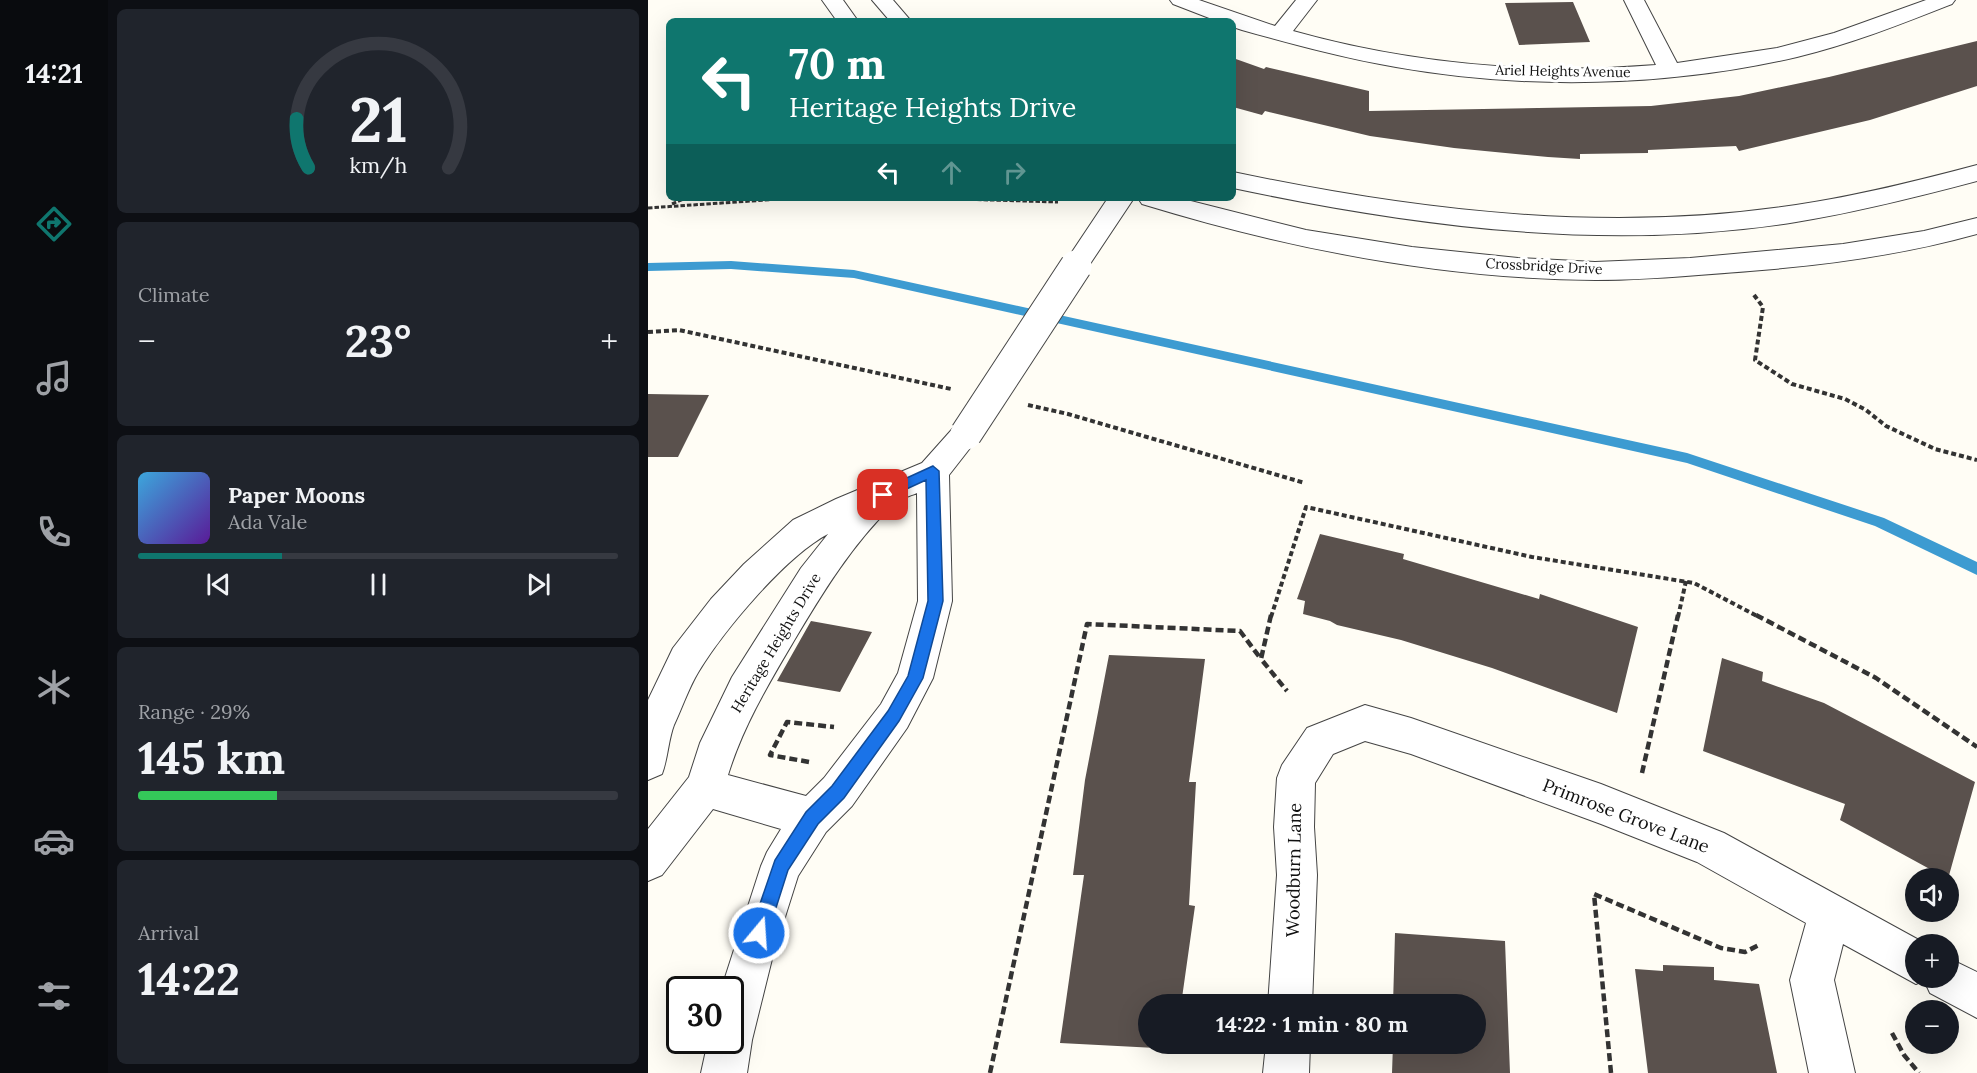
<!DOCTYPE html>
<html lang="en">
<head>
<meta charset="utf-8">
<style>
  :root { --surface:#171b24; --page:#20242c; --text:#f1f3f6; --muted:#9ea1a6; --line:#363941; --accent:#0f766e }
  body { margin:0; font-family:Lora,serif; background:var(--page); color:var(--text); height:100vh; display:flex; flex-direction:column; font-size:22px; white-space:nowrap }
  * { box-sizing:border-box; margin:0 }
  p { font-size:20px; color:var(--muted) }
  .icon { flex:none; width:33px; height:33px; fill:none; stroke:currentColor; stroke-width:2; stroke-linecap:round; stroke-linejoin:round }
  .map { position:relative; flex:1; overflow:hidden }
  .sheet { display:flex; flex-direction:column; gap:9px; padding:9px; background:#0d0f14; width:540px }
  .sheet>* { flex:none }
  .banner { position:absolute; left:18px; top:18px; width:570px; height:183px; border-radius:9px; box-shadow:0 6px 24px #0002; background:#0f766e; color:#fff; overflow:hidden }
  .buttons { position:absolute; left:1257px; top:868px; display:grid; gap:12px }
  .buttons a { display:grid; place-items:center; width:54px; height:54px; border-radius:50%; background:var(--surface); box-shadow:0 6px 24px #0002; font-size:30px }
  .speed { position:absolute; left:18px; top:976px; display:flex; gap:12px; font-size:30px; font-weight:700; text-align:center }
  .speed>* { display:grid; place-content:center; width:78px; height:78px; border-radius:50%; background:var(--surface); box-shadow:0 6px 24px #0002; line-height:1 }
  .speed .limit { border:3px solid #111; border-radius:9px; background:#fff; color:#111 }
  .pin { position:absolute; display:grid; place-items:center; width:51px; height:51px; color:#fff; margin:-26px; border-radius:12px; box-shadow:0 3px 9px #0006 }
  .me { position:absolute; width:66px; margin:-33px; rotate:18deg; stroke-linejoin:round; filter:drop-shadow(0 0 4px #0008) }
  .turn { display:flex; align-items:center; gap:21px; height:126px; padding:0 24px; font-size:27px }
  .turn .icon { width:78px; height:78px; stroke-width:2.5 }
  .turn b { display:block; font-size:42px; line-height:51px }
  .lanes { display:flex; align-items:center; height:57px; padding:0 24px; background:#0003; justify-content:center; gap:30px; direction:ltr }
  .lanes .off { opacity:.35 }
  .big { font-size:45px; font-weight:700; line-height:1.1 }
  .sheet .widget { flex:1; display:flex; flex-direction:column; justify-content:center; gap:9px; min-width:0; padding:0 21px; border-radius:9px; background:var(--page) }
  .sheet .dial { align-items:center; gap:0 }
  .dial svg { height:156px; overflow:visible; fill:none; stroke:var(--line); stroke-width:7; stroke-linecap:round; text-anchor:middle }
  .dial text { fill:var(--text); stroke:none }
  .song { display:flex; align-items:center; gap:18px }
  .cover { width:72px; height:72px; border-radius:9px; background:linear-gradient(135deg,hsl(200 70% 55%),hsl(270 70% 35%)) }
  .played { height:6px; border-radius:3px; background:linear-gradient(90deg,var(--accent) 30%,var(--line) 30%) }
  .keys { display:flex; justify-content:space-around; direction:ltr }
  .heat { display:flex; justify-content:space-between; align-items:center; font-size:33px; direction:ltr }
  .charge { height:9px; border-radius:4px; background:linear-gradient(90deg,#34c759 29%,var(--line) 0) }
  .trip { position:absolute; left:490px; top:994px; width:348px; height:60px; border-radius:30px; background:var(--surface); box-shadow:0 6px 24px #0002; font-weight:700; line-height:60px; text-align:center }
  main { display:flex; flex:1; min-height:0 }
  .tabs { display:flex; flex-direction:column; width:108px; justify-content:space-around; align-items:center; background:#090b0e; color:var(--muted) }
  .tabs .icon { width:42px; height:42px }
  .tabs .current { color:var(--accent) }
  .tabs b { font-size:27px; color:var(--text) }
  .map>svg:first-child { display:block }
</style>
</head>
<body>
<main>
<nav class="tabs">
<b>14:21</b>
<svg class="icon current" aria-label="directions" viewBox="0 0 24 24"><path d="M12 3l9 9-9 9-9-9zM9 14v-3h6M13 9l2 2-2 2"/></svg>
<svg class="icon" aria-label="music" viewBox="0 0 24 24"><path d="M9 18V5l10-2v13"/><circle cx="6" cy="18" r="3"/><circle cx="16" cy="16" r="3"/></svg>
<svg class="icon" aria-label="phone" viewBox="0 0 24 24"><path d="M5 4h4l2 5-3 2q2 4 5 5l2-3 5 2v4C11 20 4 13 5 4z"/></svg>
<svg class="icon" aria-label="climate" viewBox="0 0 24 24"><path d="M12 3v18M4 7l16 10M4 17L20 7"/></svg>
<svg class="icon" aria-label="car" viewBox="0 0 24 24"><path d="M5 17H2v-5l4-1 3-4h7l3 4 3 1v5h-3M9 17h6M6 11h13"/><circle cx="7" cy="17" r="2"/><circle cx="17" cy="17" r="2"/></svg>
<svg class="icon" aria-label="filters" viewBox="0 0 24 24"><path d="M4 7h16M4 17h16"/><circle cx="9" cy="7" r="2"/><circle cx="15" cy="17" r="2"/></svg>
</nav>
<section class="sheet">
<div class="widget dial"><svg viewBox="0 0 100 80">
<path d="M14 69A42 42 0 1 1 86 69"/>
<path d="M14 69A42 42 0 0 1 8 44" stroke="#0f766e"/>
<text x="50" y="56" font-size="32" font-weight="700">21</text>
<text x="50" y="72" font-size="11">km/h</text>
</svg></div>
<div class="widget"><p>Climate</p>
<div class="heat"><a>−</a><b class="big">23°</b><a>+</a></div>
</div>
<div class="widget">
<div class="song"><i class="cover"></i><div><b>Paper Moons</b><p>Ada Vale</p></div></div>
<div class="played"></div>
<div class="keys"><svg class="icon" aria-label="previous" viewBox="0 0 24 24"><path d="M18 5L8 12l10 7zM5 5v14"/></svg><svg class="icon" aria-label="pause" viewBox="0 0 24 24"><path d="M8 5v14M16 5v14"/></svg><svg class="icon" aria-label="next" viewBox="0 0 24 24"><path d="M6 5l10 7-10 7zM19 5v14"/></svg></div>
</div>
<div class="widget"><p>Range · 29%</p><b class="big">145 km</b><div class="charge"></div></div>
<div class="widget"><p>Arrival</p><b class="big">14:22</b></div>
</section>
<div class="map">
<svg width="1329" height="1073" viewBox="0 0 1329 1073">
  <rect width="100%" height="100%" fill="#fffdf5"/>
  <g fill="none" stroke-linecap="round" stroke-linejoin="round">
    <path fill="#3d9bd1" fill-rule="evenodd" d="M83,261L206,270L1039,453L1236,518L1329,562V575L1227,526L1039,463L206,278L83,269L0,271V263Z"/>
  </g>
  <path fill="#5a514d" d="M925,2L942,42L871,45L857,3Z
    M1329,41V86L1222,120L1091,151L1088,146L1000,150V153L932,154V159L900,157L806,148L722,136L617,111L614,115L585,107V58L616,69L618,67L721,91V111L1003,106L1091,96L1181,77Z
    M0,394L61,395L30,457H0Z
    M672,534L756,554L755,559L891,599L892,594L990,627L969,713L844,668L753,640L689,625L682,621L655,614L657,601L649,599Z
    M163,621L224,632L192,692L129,681Z
    M461,655L557,659L541,782H548L541,905L547,906L533,1005H501V1044H528L527,1049L412,1043L436,875H425L437,780Z
    M1074,658L1115,672L1114,681L1176,703L1327,782L1300,879L1192,820L1197,804L1055,751Z
    M747,933L857,941L862,1073H744L745,1044H828V1005H745Z
    M1015,965L1066,967V980L1111,984L1129,1073H1000L987,969L1015,971Z"/>
  <g fill="none" stroke-linecap="round" stroke-linejoin="round">
    <g stroke="#444" stroke-width="2">
      <path id="minor" d="M174,0H195L210,21H189Z
        M224,0H245L263,21H242Z
        M522,0H551L627,26L648,0H669L645,31C762,64 887,75 1008,65L976,0H996L1029,63L1129,48L1186,33L1278,0H1307L1304,4C1253,24 1203,44 1149,57C1020,87 878,90 748,67C695,58 644,44 594,30L585,27V21H569L525,4Z
        M1329,165V181C1269,197 1209,212 1148,222C960,252 769,227 585,188V172C769,211 960,234 1148,205C1209,196 1269,181 1329,165Z
        M460,198H486L440,267L431,270L422,267L418,261Z
        M490,198H531L658,230L764,247L870,258L947,262L1042,258L1195,244L1276,231L1329,218V234C1254,255 1179,265 1102,271C1050,275 999,280 948,280C794,279 641,249 494,204Z
        M318,422L329,426L333,434L301,475L304,601L285,678L259,728L204,806L178,832L150,876L125,955L104,1040L99,1073H53L60,1041H82V990H73L113,866L119,852L133,829L65,809L14,875L0,881V829L41,777L52,743L84,677L153,568L180,534C138,556 76,630 51,671C41,687 34,708 26,725C20,741 20,758 14,774L0,780V700L25,648L63,599L96,564L145,520L188,499L274,463L307,426ZM269,493L270,601L250,673L233,704L176,778L158,796L80,775C95,726 121,683 147,639C175,592 205,543 245,505C251,499 262,496 269,493Z
        M717,705L763,718L953,784L1076,833L1280,945H1268V978H1300V958L1329,972V1018L1282,993L1276,980L1268,984L1195,944L1186,980L1207,1073H1161L1142,980L1158,923L1049,862L953,824L763,754L717,741L685,754L667,783L666,827L669,875L664,1005H620L629,875L626,827L629,778L634,765L659,728Z
        M618,1044H662L661,1073H615Z"/>
    </g>
    <path stroke="#333" stroke-width="3" stroke-dasharray="4.5 2" stroke-linecap="butt" d="M277,198L410,202
      M24,204L38,198
      M0,208L147,198"/>
    <path stroke="#333" stroke-width="4" stroke-dasharray="5 3" stroke-linecap="butt" d="M1106,295L1115,307L1107,360L1144,384L1197,399L1218,410L1238,426L1287,449L1329,460
      M0,332L31,330L303,389
      M380,405L420,414L657,483
      M623,617L658,507L884,557L1046,583L1111,617
      M1030,617L1038,581"/>
    <path stroke="#333" stroke-width="4.5" stroke-dasharray="8 4" stroke-linecap="butt" d="M623,615L613,659L639,691
      M1108,615L1228,678L1329,747
      M161,762L122,755L139,722L186,727
      M994,773L1030,615
      M1244,1033L1256,1055L1271,1073
      M342,1073L439,624L592,631L613,659
      M963,1073L946,894L1073,948L1097,952L1111,945"/>
    <use href="#minor" fill="#fff" fill-rule="evenodd"/>
    <g stroke="#444" stroke-width="25" stroke-linecap="butt">
      <path id="minor-bridge-far1" d="M427,268L431,261"/>
    </g>
    <g stroke="#444" stroke-width="33" stroke-linecap="butt">
      <path id="minor-bridge" d="M318,434L428,266"/>
    </g>
    <use href="#minor-bridge-far1" stroke="#fff" stroke-width="23"/>
    <use href="#minor-bridge" stroke="#fff" stroke-width="31"/>
  </g>
  <path fill="#1a73e8" stroke="#114b97" stroke-width="1.5" d="M285,466L291,471L295,601L275,678L251,721L196,798L170,824L140,870L120,933L117,939L111,941L105,939L102,933L127,860L158,812L184,786L240,711L260,676L280,601L278,480L235,500L228,495L230,491Z"/>
  <g text-anchor="middle" stroke-width="6" stroke-linejoin="round" paint-order="stroke">
    <g font-size="14" fill="#111" stroke="#fff">
      <text transform="translate(915 71) rotate(1)" y="5">Ariel Heights Avenue</text>
      <text transform="translate(896 266) rotate(3)" y="5">Crossbridge Drive</text>
    </g>
    <g font-size="15" fill="#111" stroke="#fff">
      <text transform="translate(128 643) rotate(-59)" y="5">Heritage Heights Drive</text>
    </g>
    <g font-size="18" fill="#111" stroke="#fff">
      <text transform="translate(978 816) rotate(21)" y="6">Primrose Grove Lane</text>
      <text transform="translate(646 870) rotate(-89)" y="6">Woodburn Lane</text>
    </g>
  </g>
</svg>
<div class="buttons">
<a><svg class="icon" aria-label="sound" viewBox="0 0 24 24"><path d="M4 9h4l5-4v14l-5-4H4zM17 9q2 3 0 6"/></svg></a>
<a>+</a>
<a>−</a>
</div>
<div class="speed"><div class="limit">30</div></div>
<div class="pin" style="left:235px;top:495px;background:#d93025"><svg class="icon" aria-label="arrive" viewBox="0 0 24 24"><path d="M6 21V4h12l-3 4 3 4H6"/></svg></div>
<svg class="me" style="left:111px;top:933px" viewBox="-20 -20 40 40"><circle r="17" fill="#1a73e8" stroke="#fff" stroke-width="3"/><path d="M0-11L8 9 0 5-8 9z" fill="#fff"/></svg>
<div class="trip">14:22 · 1 min · 80 m</div>
<div class="banner">
<div class="turn"><svg class="icon" aria-label="left" viewBox="0 0 24 24"><path d="M17 20v-9H6M10 6l-5 5 5 5"/></svg><div><b>70 m</b>Heritage Heights Drive</div></div>
<div class="lanes"><svg class="icon" aria-label="left" viewBox="0 0 24 24"><path d="M17 20v-9H6M10 6l-5 5 5 5"/></svg><svg class="icon off" aria-label="ahead" viewBox="0 0 24 24"><path d="M12 20V5M6 11l6-6 6 6"/></svg><svg class="icon off" aria-label="right" viewBox="0 0 24 24"><path d="M7 20v-9h11M14 6l5 5-5 5"/></svg></div>
</div>
</div>
</main>
</body>
</html>
